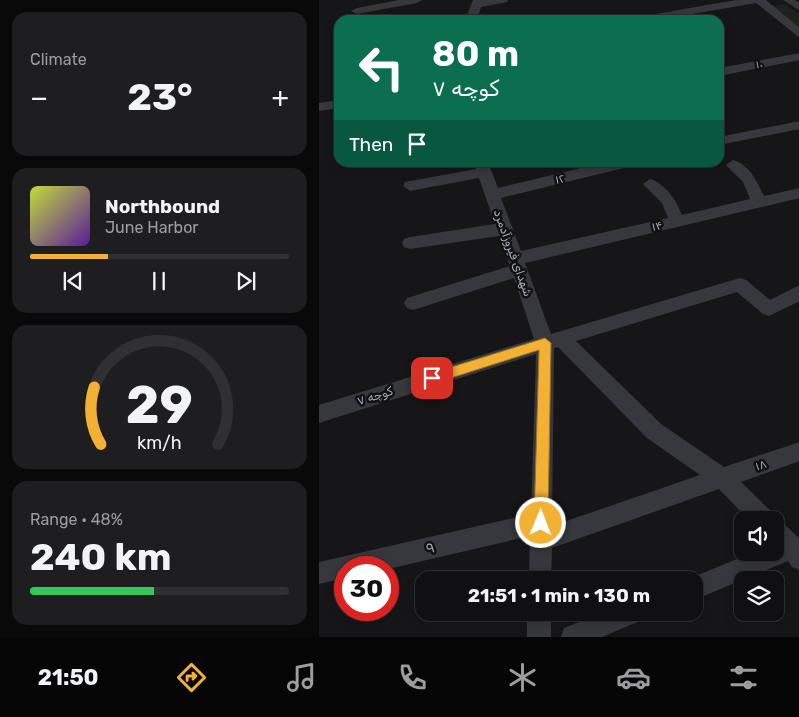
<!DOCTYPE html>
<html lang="en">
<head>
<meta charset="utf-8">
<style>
  :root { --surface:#101012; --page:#1e1e20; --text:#f1f3f6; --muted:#9c9d9f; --line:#303032; --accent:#f2b134 }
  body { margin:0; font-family:Rubik,"Noto Sans Arabic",sans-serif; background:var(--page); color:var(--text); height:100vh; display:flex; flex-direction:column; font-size:19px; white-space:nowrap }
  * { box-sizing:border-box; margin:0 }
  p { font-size:16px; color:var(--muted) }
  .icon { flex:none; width:28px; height:28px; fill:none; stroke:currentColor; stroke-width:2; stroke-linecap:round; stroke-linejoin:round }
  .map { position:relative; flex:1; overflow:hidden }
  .panel { display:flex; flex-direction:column; gap:12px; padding:12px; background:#09090a; width:319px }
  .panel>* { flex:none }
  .hud { position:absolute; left:15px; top:15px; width:390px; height:152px; border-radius:15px; box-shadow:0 2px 12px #0003,0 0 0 1px var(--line); background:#0b6e4f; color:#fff; overflow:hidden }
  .tools { position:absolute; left:415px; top:511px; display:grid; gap:10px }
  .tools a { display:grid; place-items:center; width:50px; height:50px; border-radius:10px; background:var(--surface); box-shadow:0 2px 12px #0003,0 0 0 1px var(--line); font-size:25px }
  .speed { position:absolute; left:15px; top:556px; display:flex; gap:10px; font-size:25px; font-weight:700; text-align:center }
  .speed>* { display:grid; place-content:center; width:65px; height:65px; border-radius:50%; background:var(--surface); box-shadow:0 2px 12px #0003,0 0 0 1px var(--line); line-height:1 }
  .speed .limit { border:8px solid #d22; background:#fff; color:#111 }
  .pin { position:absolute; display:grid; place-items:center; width:42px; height:42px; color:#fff; margin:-21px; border-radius:10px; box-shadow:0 2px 8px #0006 }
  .me { position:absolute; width:55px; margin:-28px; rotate:1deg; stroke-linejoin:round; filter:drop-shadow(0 0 4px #0008) }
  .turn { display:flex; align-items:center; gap:18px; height:105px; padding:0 15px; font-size:22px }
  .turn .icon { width:65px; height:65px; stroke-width:2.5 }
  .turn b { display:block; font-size:35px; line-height:42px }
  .then { display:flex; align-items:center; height:48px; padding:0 15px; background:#0003; gap:10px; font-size:19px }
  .big { font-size:38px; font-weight:700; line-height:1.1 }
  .panel .widget { flex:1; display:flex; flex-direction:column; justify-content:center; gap:8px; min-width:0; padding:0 18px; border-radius:15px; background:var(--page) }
  .panel .dial { align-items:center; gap:0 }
  .dial svg { height:130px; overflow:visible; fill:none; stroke:var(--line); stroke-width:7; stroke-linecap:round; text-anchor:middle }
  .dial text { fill:var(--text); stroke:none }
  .song { display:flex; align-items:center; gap:15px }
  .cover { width:60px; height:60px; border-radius:8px; background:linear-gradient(135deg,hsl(70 70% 55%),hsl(270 70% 35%)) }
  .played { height:5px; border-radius:2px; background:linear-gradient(90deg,var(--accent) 30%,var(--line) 30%) }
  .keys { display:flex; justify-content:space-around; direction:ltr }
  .heat { display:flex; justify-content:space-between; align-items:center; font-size:28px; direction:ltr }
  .charge { height:8px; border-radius:4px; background:linear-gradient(90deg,#34c759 48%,var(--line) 0) }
  .trip { position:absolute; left:96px; top:571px; width:288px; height:50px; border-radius:15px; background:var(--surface); box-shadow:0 2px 12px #0003,0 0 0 1px var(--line); font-weight:700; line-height:50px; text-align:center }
  .tabs { display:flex; height:80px; justify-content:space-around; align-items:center; background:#060607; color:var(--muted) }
  .tabs .icon { width:35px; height:35px }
  .tabs .current { color:var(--accent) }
  .tabs b { font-size:22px; color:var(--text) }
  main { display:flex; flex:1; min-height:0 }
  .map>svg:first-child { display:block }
</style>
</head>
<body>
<main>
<section class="panel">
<div class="widget"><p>Climate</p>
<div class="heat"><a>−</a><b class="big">23°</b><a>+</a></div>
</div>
<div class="widget">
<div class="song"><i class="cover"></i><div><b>Northbound</b><p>June Harbor</p></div></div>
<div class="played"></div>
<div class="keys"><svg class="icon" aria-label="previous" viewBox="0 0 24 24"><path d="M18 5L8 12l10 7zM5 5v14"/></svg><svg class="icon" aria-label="pause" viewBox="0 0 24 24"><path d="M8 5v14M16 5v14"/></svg><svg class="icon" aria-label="next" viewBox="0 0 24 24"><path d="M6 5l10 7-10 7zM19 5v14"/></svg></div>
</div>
<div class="widget dial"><svg viewBox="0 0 100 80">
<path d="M14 69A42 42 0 1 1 86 69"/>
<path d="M14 69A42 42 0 0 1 10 34" stroke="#f2b134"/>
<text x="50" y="56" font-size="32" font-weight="700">29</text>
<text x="50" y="72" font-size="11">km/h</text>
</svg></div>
<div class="widget"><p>Range · 48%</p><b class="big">240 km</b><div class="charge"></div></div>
</section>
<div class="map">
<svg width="481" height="637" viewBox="0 0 481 637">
  <rect width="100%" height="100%" fill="#161618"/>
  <path fill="#1c231d" d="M465,4L480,14V31L452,7Z"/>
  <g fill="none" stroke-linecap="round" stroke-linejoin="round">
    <path fill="#37383d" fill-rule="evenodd" d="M80,0H103L98,3L38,14L32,11L38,8Z
      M154,0H189L188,2L162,7L158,20H146Z
      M417,0H447L481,28V38L437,3L339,20H313L319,17Z
      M464,0H476L481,3V11Z
      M481,53V60L400,76V68Z
      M20,100V108L0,111V103Z
      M481,121V129L400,145V137Z
      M414,160C431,165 438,182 445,196L481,188V198L206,263L232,334L421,278L427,280L451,300L481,285V301L450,316L444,314L418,292L257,341L342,424L405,467L481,442V461L422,482L453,512L456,520H430L400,489L233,548L232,580H210L211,536L69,569L26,568V578L0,584V562L212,514L217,354L0,423V405L215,339L195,278L94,310L88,308L85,303L88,298L191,266L180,236L91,249L85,247L83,243L85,239L91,237L176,224L160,178L91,191L84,186L86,182L157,169L155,162H169L179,188L287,162H316L309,167L182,198L202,251L349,218L343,203L324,184L331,179C347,184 357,200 363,215L431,199L424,182L407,165ZM239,347L328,438L381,475L233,526L235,348Z
      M456,520L464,523L481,539V570L473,567L469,561L375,600V580H367L435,552H456Z
      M208,612H232V637H208Z
      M285,612H327L323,620L283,637H242L245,628Z"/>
  </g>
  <path fill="#f2b134" stroke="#9d7322" d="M226,338L232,343L229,523L227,528L222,530L217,528L215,523L220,350L113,384L107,378L113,373Z"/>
  <g text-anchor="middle" stroke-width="5" stroke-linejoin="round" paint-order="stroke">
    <g font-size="11" fill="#a8adb8" stroke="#111113">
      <text transform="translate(440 64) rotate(-11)" y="4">۱۰</text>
    </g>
    <g font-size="12" fill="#a8adb8" stroke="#111113">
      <text transform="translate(241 179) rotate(-13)" y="4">۱۲</text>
      <text transform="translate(338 226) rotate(-13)" y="4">۱۴</text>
      <text transform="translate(194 253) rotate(70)" y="4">شهدای فیروزآدمرد</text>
      <text transform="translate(56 396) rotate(-17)" y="4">کوچه ۷</text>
      <text transform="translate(442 465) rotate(-20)" y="4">۱۸</text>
    </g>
    <g font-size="15" fill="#a8adb8" stroke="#111113">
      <text transform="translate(111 548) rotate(-13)" y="5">۹</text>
    </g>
  </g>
</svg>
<div class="tools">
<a><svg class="icon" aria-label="sound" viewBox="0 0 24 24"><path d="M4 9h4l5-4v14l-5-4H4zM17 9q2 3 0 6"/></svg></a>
<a><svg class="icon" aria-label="layers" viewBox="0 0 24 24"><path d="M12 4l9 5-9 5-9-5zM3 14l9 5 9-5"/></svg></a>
</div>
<div class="speed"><div class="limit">30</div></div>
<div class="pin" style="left:113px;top:378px;background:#d93025"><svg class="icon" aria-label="arrive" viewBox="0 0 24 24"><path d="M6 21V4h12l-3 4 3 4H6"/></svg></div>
<svg class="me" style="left:222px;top:523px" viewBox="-20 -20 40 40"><circle r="17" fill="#f2b134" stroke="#fff" stroke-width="3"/><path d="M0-11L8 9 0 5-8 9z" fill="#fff"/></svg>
<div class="trip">21:51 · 1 min · 130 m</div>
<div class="hud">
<div class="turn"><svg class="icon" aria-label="left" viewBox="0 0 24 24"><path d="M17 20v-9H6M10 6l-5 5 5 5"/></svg><div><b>80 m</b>کوچه ۷</div></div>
<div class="then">Then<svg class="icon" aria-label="arrive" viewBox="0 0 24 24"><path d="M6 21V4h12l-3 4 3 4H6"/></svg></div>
</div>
</div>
</main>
<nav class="tabs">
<b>21:50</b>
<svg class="icon current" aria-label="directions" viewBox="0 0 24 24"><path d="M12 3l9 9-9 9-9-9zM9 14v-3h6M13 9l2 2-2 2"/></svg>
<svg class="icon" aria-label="music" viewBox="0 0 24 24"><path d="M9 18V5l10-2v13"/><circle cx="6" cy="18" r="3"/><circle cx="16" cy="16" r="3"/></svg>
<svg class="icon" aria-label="phone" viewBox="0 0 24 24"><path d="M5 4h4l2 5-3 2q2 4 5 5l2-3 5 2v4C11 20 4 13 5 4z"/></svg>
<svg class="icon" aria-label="climate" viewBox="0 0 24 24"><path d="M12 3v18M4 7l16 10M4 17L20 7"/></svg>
<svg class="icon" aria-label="car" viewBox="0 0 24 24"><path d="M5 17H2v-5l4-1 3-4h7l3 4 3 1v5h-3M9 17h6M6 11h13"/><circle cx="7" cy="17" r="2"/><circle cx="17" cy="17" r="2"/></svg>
<svg class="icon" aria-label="filters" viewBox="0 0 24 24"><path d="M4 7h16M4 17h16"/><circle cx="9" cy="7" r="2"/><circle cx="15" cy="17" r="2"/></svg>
</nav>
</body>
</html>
